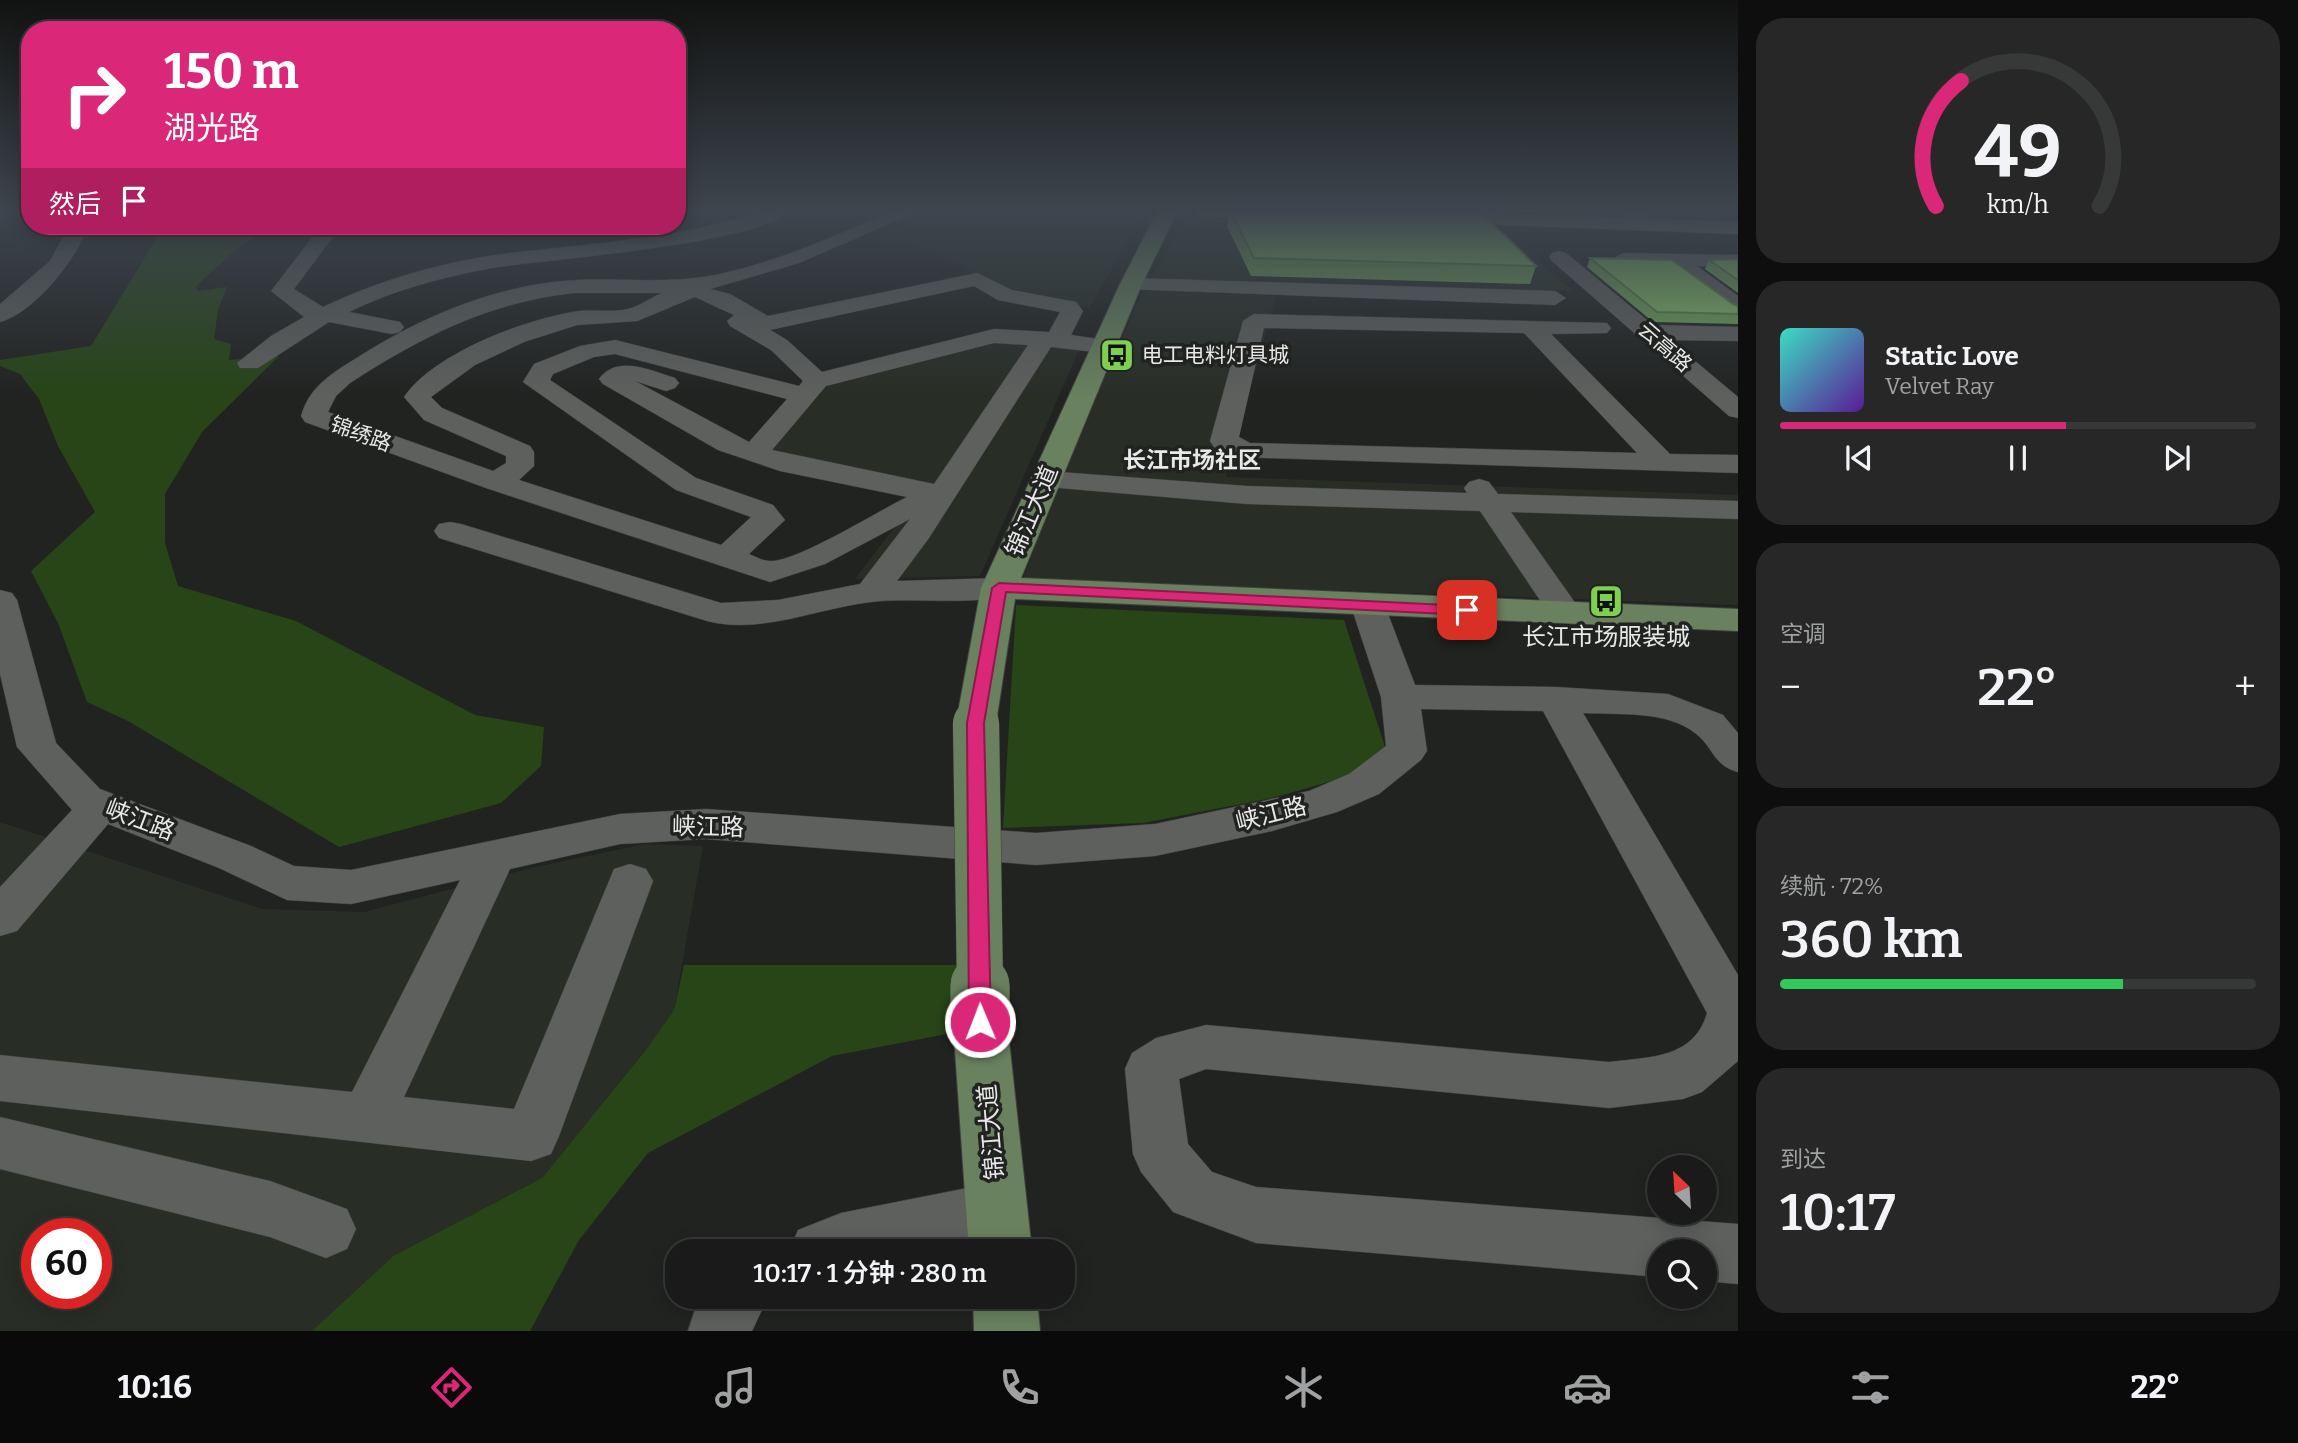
<!DOCTYPE html>
<html lang="zh">
<head>
<meta charset="utf-8">
<style>
  :root { --surface:#191a19; --page:#262726; --text:#f1f3f6; --muted:#9fa1a2; --line:#373838; --accent:#db2777 }
  body { margin:0; font-family:Bitter,"Noto Sans SC",serif; background:var(--page); color:var(--text); height:100vh; display:flex; flex-direction:column; font-size:26px; white-space:nowrap }
  * { box-sizing:border-box; margin:0 }
  p { font-size:23px; color:var(--muted) }
  .icon { flex:none; width:38px; height:38px; fill:none; stroke:currentColor; stroke-width:2; stroke-linecap:round; stroke-linejoin:round }
  .map { position:relative; flex:1; overflow:hidden }
  .drawer { display:flex; flex-direction:column; gap:18px; padding:18px; background:#0e0e0e; width:560px }
  .drawer>* { flex:none }
  .guide { position:absolute; left:21px; top:21px; width:665px; height:214px; border-radius:28px; box-shadow:0 4px 18px #0003,0 0 0 2px var(--line); background:#db2777; color:#fff; overflow:hidden }
  .needle { width:46px; rotate:335deg }
  .fabs { position:absolute; left:1647px; top:1155px; display:grid; gap:14px }
  .fabs a { display:grid; place-items:center; width:70px; height:70px; border-radius:50%; background:var(--surface); box-shadow:0 4px 18px #0003,0 0 0 2px var(--line); font-size:35px }
  .speed { position:absolute; left:21px; top:1218px; display:flex; gap:14px; font-size:35px; font-weight:700; text-align:center }
  .speed>* { display:grid; place-content:center; width:91px; height:91px; border-radius:50%; background:var(--surface); box-shadow:0 4px 18px #0003,0 0 0 2px var(--line); line-height:1 }
  .speed .limit { border:10px solid #d22; background:#fff; color:#111 }
  .pin { position:absolute; display:grid; place-items:center; width:60px; height:60px; color:#fff; margin:-30px; border-radius:14px; box-shadow:0 4px 10px #0006 }
  .me { position:absolute; width:77px; margin:-38px; rotate:359deg; stroke-linejoin:round; filter:drop-shadow(0 0 5px #0008) }
  .turn { display:flex; align-items:center; gap:24px; height:147px; padding:0 28px; font-size:32px }
  .turn .icon { width:91px; height:91px; stroke-width:2.5 }
  .turn b { display:block; font-size:49px; line-height:60px }
  .then { display:flex; align-items:center; height:66px; padding:0 28px; background:#0003; gap:14px; font-size:26px }
  .big { font-size:52px; font-weight:600; line-height:1.1 }
  .drawer .tile { flex:1; display:flex; flex-direction:column; justify-content:center; gap:10px; min-width:0; padding:0 24px; border-radius:28px; background:var(--page) }
  .drawer .dial { align-items:center; gap:0 }
  .dial svg { height:182px; overflow:visible; fill:none; stroke:var(--line); stroke-width:7; stroke-linecap:round; text-anchor:middle }
  .dial text { fill:var(--text); stroke:none }
  .song { display:flex; align-items:center; gap:21px }
  .cover { width:84px; height:84px; border-radius:10px; background:linear-gradient(135deg,hsl(170 70% 55%),hsl(270 70% 35%)) }
  .played { height:7px; border-radius:4px; background:linear-gradient(90deg,var(--accent) 60%,var(--line) 60%) }
  .keys { display:flex; justify-content:space-around; direction:ltr }
  .heat { display:flex; justify-content:space-between; align-items:center; font-size:38px; direction:ltr }
  .charge { height:10px; border-radius:5px; background:linear-gradient(90deg,#34c759 72%,var(--line) 0) }
  .trip { position:absolute; left:665px; top:1239px; width:410px; height:70px; border-radius:28px; background:var(--surface); box-shadow:0 4px 18px #0003,0 0 0 2px var(--line); font-weight:600; line-height:70px; text-align:center }
  .dock { display:flex; height:112px; justify-content:space-around; align-items:center; background:#0a0a0a; color:var(--muted) }
  .dock .icon { width:49px; height:49px }
  .dock .selected { color:var(--accent) }
  .dock b { font-size:32px; color:var(--text) }
  main { display:flex; flex:1; min-height:0 }
  .map>svg:first-child { display:block }
</style>
</head>
<body>
<main>
<div class="map">
<svg width="1738" height="1331" viewBox="0 0 1738 1331">
  <rect width="100%" height="100%" fill="#212321"/>
  <path fill="#282d26" fill-rule="evenodd" d="M933,210H1114L1144,213L1089,308L1003,292L960,265L922,249L871,238Z
    M1186,217L1502,230L1573,291L1150,280Z
    M1143,291L1276,296L1226,477L1738,495V605L1023,579L1065,467Z
    M999,339L1080,348L980,576L855,579L925,487L769,451L830,383Z
    M0,822L262,909L364,912L535,867L645,844L703,846L674,1010L645,1051L542,1178L393,1256L312,1331H0ZM37,1234H96V1293H37Z"/>
  <path fill="#274517" d="M164,226H270L237,249L196,286L198,291L227,287L218,310L214,339L231,344L229,360L279,356L202,432L165,494V543L178,586L296,621L475,715L544,727L541,766L501,803L339,847L128,721L87,702L58,623L31,571L95,512L58,446L39,399L20,374L0,366V360L91,346Z
    M1016,605L1344,620L1386,750L1346,777L1272,798L1143,823L1003,828Z
    M684,965H958L952,1033L832,1056L648,1153L579,1240L530,1331H312L393,1256L542,1178L645,1051L674,1010Z"/>
  <g fill="none" stroke-linecap="round" stroke-linejoin="round">
    <g stroke="#40413f" stroke-width="1">
      <path id="minor" d="M762,210H789C760,245 545,259 492,268C443,277 393,290 349,312L400,322L404,327L400,332L392,334L329,322L258,368H240L237,363L271,336L304,317L271,291L321,226H341L294,289L323,307C377,281 436,264 495,255C585,243 676,241 762,210Z
        M895,210H921L799,263L710,289L730,294L768,316L977,273L1012,290L1076,302L1083,311L1071,335L1112,341L1116,346L1112,351L1104,353L1051,347L929,538L897,581L999,578L1011,581L1016,588L1011,595C966,606 917,597 871,602C818,608 760,635 707,621L439,538L434,531L439,524L450,522L461,524L721,603L778,600L860,584L910,519L825,564L770,582L486,488L305,422L301,416C310,384 336,371 363,354C427,314 500,284 577,280C623,278 669,284 715,275C778,262 837,235 895,210ZM974,286L998,300L1060,312L1049,332L994,329L822,372L787,340L770,330ZM574,293H662C650,298 640,306 628,309C612,313 595,309 579,311C528,318 434,353 404,397L424,420L506,456V463L493,471L328,412L336,396L350,383C421,337 489,302 574,293ZM695,297L734,315L727,321L730,326L771,350L803,381L799,386L615,340L580,346L534,364L523,382L676,490L751,517L721,545L519,480L534,466V452L530,446L442,408L431,397L475,365L524,342L577,325L637,321ZM994,343L1028,345L934,484L772,450L826,386ZM615,354L787,399L749,442L635,381L666,391L675,388L679,383L675,378C652,371 617,354 599,379L603,384L718,450L780,471L907,497C880,510 795,563 770,561C763,561 756,557 749,554L785,520L773,505L696,478L550,380L553,374L594,357Z
        M1616,210H1652L1644,229C1629,233 1624,221 1616,210Z
        M69,226H88C77,259 34,313 0,322V304L50,261Z
        M1559,251L1566,253L1653,325L1738,327V341L1670,340L1738,397V418L1729,416L1552,261L1549,257L1552,253Z
        M1623,253L1738,255V267L1697,266L1738,296V314L1730,312L1670,266L1616,263L1613,259Z
        M1131,278L1555,291L1566,298L1555,305L1123,289L1120,284Z
        M1254,314L1607,323L1611,328L1607,333L1551,334L1670,454L1738,455V473L1235,457L1214,447L1210,441L1243,321ZM1264,328L1524,333L1637,453L1250,443L1239,437Z
        M1046,471L1247,486L1467,493L1464,488L1469,482L1479,479L1489,482L1498,494L1738,501V519L1511,512L1583,614L1578,621L1566,624L1554,621L1480,511L1247,504L1036,486L1031,480L1036,474Z
        M0,590L12,593L17,600L56,743L100,789L251,846L294,866L351,870L620,814L706,809L1036,833L1155,824L1309,791L1349,774L1386,746L1381,697L1351,606L1356,599L1368,596L1380,599L1385,606L1415,685L1556,687L1668,694L1723,715L1738,733V772C1712,765 1714,747 1695,733C1666,710 1618,715 1583,713L1738,975V1061L1702,1092L1683,1099L1609,1108L1206,1069L1179,1079L1188,1144L1212,1172L1256,1187L1738,1224V1284L1704,1281V1251H1659V1277L1256,1243L1173,1212L1141,1172L1133,1154L1125,1069L1132,1053L1156,1038L1206,1025L1609,1062C1649,1057 1694,1059 1707,1013L1543,711L1421,709L1427,751L1421,760L1379,794L1337,812L1272,831L1155,856L1036,865L706,839L620,844L510,869L404,1097L514,1109L614,869L630,864L646,869L653,881L559,1136L551,1154L531,1161L0,1101V1055L352,1092L460,880L351,904L287,900L219,868L108,824L17,931L0,936V887L72,810L17,747L0,674Z
        M0,1117L270,1181L347,1209L356,1229L347,1249L326,1258L270,1237L0,1169Z
        M998,1182L1019,1190L1027,1210L1019,1230C947,1258 864,1255 789,1251L798,1230L841,1213Z
        M699,1297H768L752,1331H688Z"/>
    </g>
    <g stroke="#40413f" stroke-width="2">
      <path id="major" d="M1158,210H1178L1142,284L1021,578L1738,609V631L1015,599L996,723L990,732L976,736L962,732L956,723L981,588L1120,284Z
        M1190,210H1289L1291,213L1281,219L1199,216Z
        M1436,212L1738,222V234L1429,222L1426,218L1429,214Z
        M980,1000L999,1006L1007,1022L1032,1251H969L953,1022L961,1006Z
        M973,1297H1037L1040,1331H974Z"/>
    </g>
    <use href="#minor" fill="#5e605d" fill-rule="evenodd"/>
    <use href="#major" fill="#69815e" fill-rule="evenodd"/>
    <g stroke="#40413f" stroke-width="47" stroke-linecap="butt">
      <path id="major-bridge-far1" d="M976,723L980,987"/>
    </g>
    <g stroke="#40413f" stroke-width="60" stroke-linecap="butt">
      <path id="major-bridge" d="M980,985V1022"/>
    </g>
    <use href="#major-bridge-far1" stroke="#69815e" stroke-width="46"/>
    <use href="#major-bridge" stroke="#69815e" stroke-width="59"/>
  </g>
  <path fill="#70a158" d="M1230,210H1279L1536,266L1530,284L1251,276L1227,226Z
    M1590,258L1738,306V324L1653,322L1587,267Z
    M1738,259V293L1705,269L1709,260Z"/>
  <path fill="#82bb66" stroke="#5b8347" stroke-width="2" d="M1230,210H1279L1484,215L1536,266L1254,258Z
    M1590,258L1672,260L1733,304L1738,306V314L1657,312Z
    M1738,259V280L1709,260Z"/>
  <linearGradient id="sky" x2="0" y2="1"><stop stop-color="#121312"/><stop offset="0.53" stop-color="#3d454e"/><stop offset="1" stop-color="#3d454e" stop-opacity="0"/></linearGradient>
  <rect width="1738" height="397" fill="url(#sky)"/>
  <path fill="#db2777" stroke="#8e194d" stroke-width="2" d="M999,583L1467,606L1475,610L1467,615L1006,592L984,723L991,1022L988,1028L980,1031L972,1028L969,1022L967,723L992,588Z"/>
  <defs>
    <g id="bus-square" transform="scale(1.75)"><rect x="-9" y="-9" width="18" height="18" rx="4" fill="#7fd052" stroke="#212321"/><path d="M-5-6H5V4H4V6H2V4H-2V6H-4V4H-5ZM-3.5-4V0h7V-4ZM-3.5 1.2v1.5H-2V1.2ZM2 1.2v1.5H3.5V1.2Z" fill="#111"/></g>
  </defs>
  <g fill-rule="evenodd">
    <use href="#bus-square" x="1117" y="355"/>
    <use href="#bus-square" x="1606" y="601"/>
  </g>
  <g text-anchor="middle" stroke-width="7" stroke-linejoin="round" paint-order="stroke">
    <g font-size="21" fill="#e7e8e7" stroke="#212321">
      <text transform="translate(1665 347) rotate(41)" y="7">云高路</text>
      <text transform="translate(361 434) rotate(20)" y="7">锦绣路</text>
    </g>
    <g font-size="21" fill="#e7e8e7" stroke="#212321" text-anchor="start">
      <text x="1142" y="362">电工电料灯具城</text>
    </g>
    <g font-size="23" font-weight="bold" fill="#e7e8e7" stroke="#212321">
      <text x="1192" y="468">长江市场社区</text>
    </g>
    <g font-size="24" fill="#e7e8e7" stroke="#212321">
      <text transform="translate(1032 511) rotate(-67)" y="8">锦江大道</text>
      <text transform="translate(1271 814) rotate(-14)" y="8">峡江路</text>
      <text transform="translate(140 820) rotate(21)" y="8">峡江路</text>
      <text transform="translate(708 827) rotate(1)" y="8">峡江路</text>
      <text transform="translate(991 1132) rotate(-95)" y="8">锦江大道</text>
    </g>
    <g font-size="24" fill="#e7e8e7" stroke="#212321">
      <text x="1606" y="645">长江市场服装城</text>
    </g>
  </g>
</svg>
<div class="fabs">
<a><svg class="needle" viewBox="-14 -14 28 28"><path d="M0-13l5 13h-10z" fill="#e53935"/><path d="M0 13l5-13h-10z" fill="#9fa1a2"/></svg></a>
<a><svg class="icon" aria-label="search" viewBox="0 0 24 24"><circle cx="10" cy="10" r="6"/><path d="M15 15l6 6"/></svg></a>
</div>
<div class="speed"><div class="limit">60</div></div>
<div class="pin" style="left:1467px;top:610px;background:#d93025"><svg class="icon" aria-label="arrive" viewBox="0 0 24 24"><path d="M6 21V4h12l-3 4 3 4H6"/></svg></div>
<svg class="me" style="left:980px;top:1022px" viewBox="-20 -20 40 40"><circle r="17" fill="#db2777" stroke="#fff" stroke-width="3"/><path d="M0-11L8 9 0 5-8 9z" fill="#fff"/></svg>
<div class="trip">10:17 · 1 分钟 · 280 m</div>
<div class="guide">
<div class="turn"><svg class="icon" aria-label="right" viewBox="0 0 24 24"><path d="M7 20v-9h11M14 6l5 5-5 5"/></svg><div><b>150 m</b>湖光路</div></div>
<div class="then">然后<svg class="icon" aria-label="arrive" viewBox="0 0 24 24"><path d="M6 21V4h12l-3 4 3 4H6"/></svg></div>
</div>
</div>
<section class="drawer">
<div class="tile dial"><svg viewBox="0 0 100 80">
<path d="M14 69A42 42 0 1 1 86 69"/>
<path d="M14 69A42 42 0 0 1 25 14" stroke="#db2777"/>
<text x="50" y="56" font-size="32" font-weight="700">49</text>
<text x="50" y="72" font-size="11">km/h</text>
</svg></div>
<div class="tile">
<div class="song"><i class="cover"></i><div><b>Static Love</b><p>Velvet Ray</p></div></div>
<div class="played"></div>
<div class="keys"><svg class="icon" aria-label="previous" viewBox="0 0 24 24"><path d="M18 5L8 12l10 7zM5 5v14"/></svg><svg class="icon" aria-label="pause" viewBox="0 0 24 24"><path d="M8 5v14M16 5v14"/></svg><svg class="icon" aria-label="next" viewBox="0 0 24 24"><path d="M6 5l10 7-10 7zM19 5v14"/></svg></div>
</div>
<div class="tile"><p>空调</p>
<div class="heat"><a>−</a><b class="big">22°</b><a>+</a></div>
</div>
<div class="tile"><p>续航 · 72%</p><b class="big">360 km</b><div class="charge"></div></div>
<div class="tile"><p>到达</p><b class="big">10:17</b></div>
</section>
</main>
<nav class="dock">
<b>10:16</b>
<svg class="icon selected" aria-label="directions" viewBox="0 0 24 24"><path d="M12 3l9 9-9 9-9-9zM9 14v-3h6M13 9l2 2-2 2"/></svg>
<svg class="icon" aria-label="music" viewBox="0 0 24 24"><path d="M9 18V5l10-2v13"/><circle cx="6" cy="18" r="3"/><circle cx="16" cy="16" r="3"/></svg>
<svg class="icon" aria-label="phone" viewBox="0 0 24 24"><path d="M5 4h4l2 5-3 2q2 4 5 5l2-3 5 2v4C11 20 4 13 5 4z"/></svg>
<svg class="icon" aria-label="climate" viewBox="0 0 24 24"><path d="M12 3v18M4 7l16 10M4 17L20 7"/></svg>
<svg class="icon" aria-label="car" viewBox="0 0 24 24"><path d="M5 17H2v-5l4-1 3-4h7l3 4 3 1v5h-3M9 17h6M6 11h13"/><circle cx="7" cy="17" r="2"/><circle cx="17" cy="17" r="2"/></svg>
<svg class="icon" aria-label="filters" viewBox="0 0 24 24"><path d="M4 7h16M4 17h16"/><circle cx="9" cy="7" r="2"/><circle cx="15" cy="17" r="2"/></svg>
<b>22°</b>
</nav>
</body>
</html>
